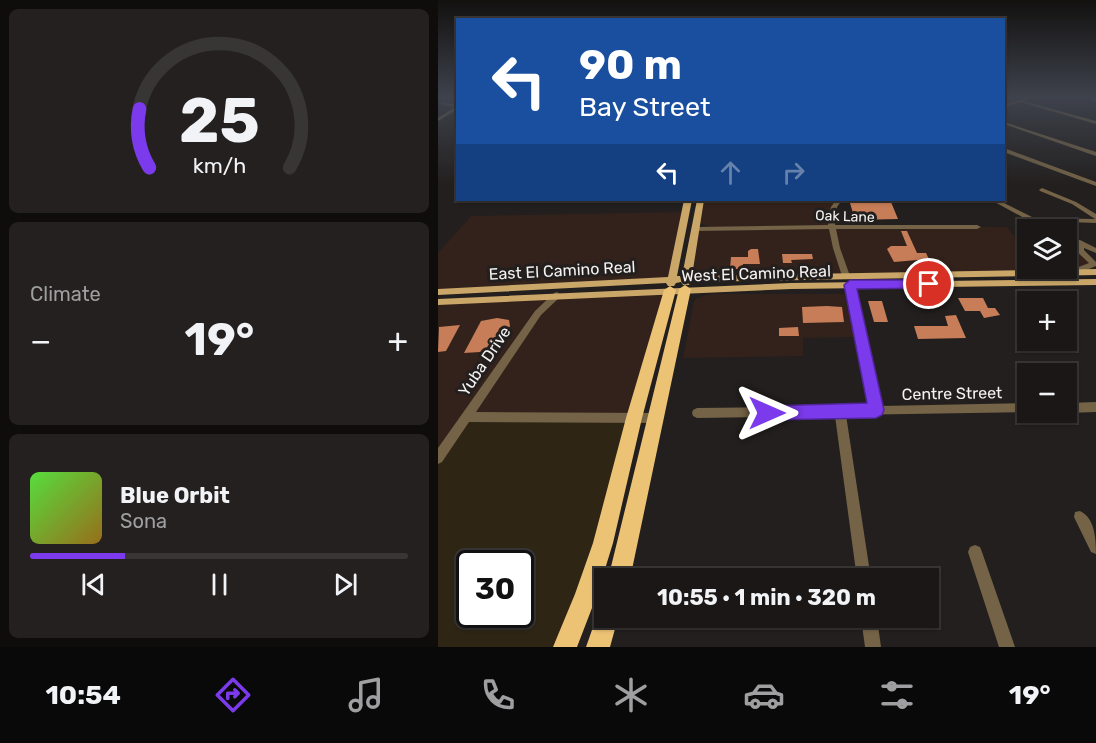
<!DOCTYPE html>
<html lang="en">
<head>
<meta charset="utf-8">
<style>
  :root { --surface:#1a1716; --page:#23201f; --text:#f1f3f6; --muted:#9f9fa1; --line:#383635; --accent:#7c3aed }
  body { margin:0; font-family:Rubik,sans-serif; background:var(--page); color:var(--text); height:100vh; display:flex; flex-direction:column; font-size:22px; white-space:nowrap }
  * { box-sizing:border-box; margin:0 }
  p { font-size:20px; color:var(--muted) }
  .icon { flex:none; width:33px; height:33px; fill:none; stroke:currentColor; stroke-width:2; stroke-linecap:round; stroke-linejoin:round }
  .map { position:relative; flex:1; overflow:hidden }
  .panel { display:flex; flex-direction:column; gap:9px; padding:9px; background:#0e0d0c; width:438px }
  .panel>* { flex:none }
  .top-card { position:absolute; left:18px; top:18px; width:549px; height:183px; border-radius:0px; box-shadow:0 2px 4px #0004,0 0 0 2px var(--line); background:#1a4fa0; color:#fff; overflow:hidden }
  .fabs { position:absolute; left:579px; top:219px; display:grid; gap:12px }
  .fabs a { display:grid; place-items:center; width:60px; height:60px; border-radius:0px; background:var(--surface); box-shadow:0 2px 4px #0004,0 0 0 2px var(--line); font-size:30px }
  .speed { position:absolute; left:18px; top:550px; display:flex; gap:12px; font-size:30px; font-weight:700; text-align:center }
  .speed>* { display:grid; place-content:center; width:78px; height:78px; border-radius:50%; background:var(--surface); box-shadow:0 2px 4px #0004,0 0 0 2px var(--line); line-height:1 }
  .speed .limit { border:3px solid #111; border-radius:9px; background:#fff; color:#111 }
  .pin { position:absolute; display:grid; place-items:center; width:51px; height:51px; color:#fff; margin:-26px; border:3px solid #fff; border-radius:50%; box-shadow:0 2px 6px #0007 }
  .me { position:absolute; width:66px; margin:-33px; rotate:90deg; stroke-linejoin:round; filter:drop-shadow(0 0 4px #0008) }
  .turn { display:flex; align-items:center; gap:21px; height:126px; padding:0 24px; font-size:27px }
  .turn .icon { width:78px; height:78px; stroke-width:2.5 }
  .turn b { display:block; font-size:42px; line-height:51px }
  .lanes { display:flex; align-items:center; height:57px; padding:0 24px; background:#0003; justify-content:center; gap:30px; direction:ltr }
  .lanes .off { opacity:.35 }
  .big { font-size:45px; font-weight:700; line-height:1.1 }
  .panel .card { flex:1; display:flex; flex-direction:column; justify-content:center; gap:9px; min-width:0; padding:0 21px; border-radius:9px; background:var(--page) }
  .panel .dial { align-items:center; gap:0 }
  .dial svg { height:156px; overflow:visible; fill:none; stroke:var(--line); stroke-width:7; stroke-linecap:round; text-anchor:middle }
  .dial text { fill:var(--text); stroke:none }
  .song { display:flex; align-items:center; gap:18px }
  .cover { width:72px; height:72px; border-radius:9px; background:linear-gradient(135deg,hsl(110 70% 55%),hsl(40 70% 35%)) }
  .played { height:6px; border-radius:3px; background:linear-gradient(90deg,var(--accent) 25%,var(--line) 25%) }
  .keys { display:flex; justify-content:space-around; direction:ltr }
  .heat { display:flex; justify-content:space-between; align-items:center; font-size:33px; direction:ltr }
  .trip { position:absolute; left:156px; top:568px; width:345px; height:60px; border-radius:0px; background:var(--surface); box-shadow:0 2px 4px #0004,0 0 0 2px var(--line); font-weight:700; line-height:60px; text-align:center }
  .tab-bar { display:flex; height:96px; justify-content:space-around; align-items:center; background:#0a0909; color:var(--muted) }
  .tab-bar .icon { width:42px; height:42px }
  .tab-bar .selected { color:var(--accent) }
  .tab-bar b { font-size:27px; color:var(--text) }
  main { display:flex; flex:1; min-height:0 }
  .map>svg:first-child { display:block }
</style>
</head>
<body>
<main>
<section class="panel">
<div class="card dial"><svg viewBox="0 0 100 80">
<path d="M14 69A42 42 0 1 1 86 69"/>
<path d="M14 69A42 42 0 0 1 9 39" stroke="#7c3aed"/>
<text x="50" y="56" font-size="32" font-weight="700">25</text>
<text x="50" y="72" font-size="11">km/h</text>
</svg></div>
<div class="card"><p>Climate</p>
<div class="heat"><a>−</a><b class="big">19°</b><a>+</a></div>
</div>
<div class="card">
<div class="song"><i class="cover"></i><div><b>Blue Orbit</b><p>Sona</p></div></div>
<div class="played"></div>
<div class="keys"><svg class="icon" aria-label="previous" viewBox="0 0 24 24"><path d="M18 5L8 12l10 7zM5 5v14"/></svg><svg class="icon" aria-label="pause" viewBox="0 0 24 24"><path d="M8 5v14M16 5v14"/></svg><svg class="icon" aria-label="next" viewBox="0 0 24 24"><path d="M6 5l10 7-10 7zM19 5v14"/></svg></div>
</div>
</section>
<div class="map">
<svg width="658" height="647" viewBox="0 0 658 647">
  <rect width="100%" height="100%" fill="#221f1e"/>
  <path fill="#33221b" d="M262,200H401L399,201L394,226L569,227L576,236H589L590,268H628L629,242L656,264L636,272L249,279L257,229L272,227L262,223L259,211Z
    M247,212L235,280L0,292V253L33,216Z
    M232,290L127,647L32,615H82V564L0,458V302Z
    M272,294H406L416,337L365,338V356L245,358L256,302L259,298Z"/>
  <path fill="#2e2515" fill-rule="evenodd" d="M28,417L196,418L127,647H0V458ZM32,564H82V615H32Z"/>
  <path fill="#c77d57" d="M453,202L460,219L417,220L412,203Z
    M463,231H469L479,253H488L491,259L456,262L449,249L453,246H469Z
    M313,249H320L322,264H305L304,269H292L293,257H310V251Z
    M344,254H374L375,259L353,260L354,263H345Z
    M520,298H545L550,308H557L562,315L546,318L542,311H527Z
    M430,301H444L450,322H436Z
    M389,306L404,307L406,322L365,323L364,307Z
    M518,315L528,338L480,339L476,326H510L507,316Z
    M59,318L71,320L72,326L58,351L26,353L43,321Z
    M22,325L8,351L0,352L1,327Z
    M360,327L361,336H341V328Z"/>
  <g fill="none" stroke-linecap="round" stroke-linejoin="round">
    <path fill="#746346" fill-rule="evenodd" d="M593,96H599L586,101L658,121V124L582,102L566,107V105Z
      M656,98H658V101L655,100Z
      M3,102L20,105V109L0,121V118L17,107L3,104Z
      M566,122L658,152V156L566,124Z
      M566,148L658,182V186L566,152Z
      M604,188L638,202L658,214V223L603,221L618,230H609L594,222H586L585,221L588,219L553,200H560L596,218L657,219L634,204L602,191L601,190Z
      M398,200H404L399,207L397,225H539L543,227L539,229H398L402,248L412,276L408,279L404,276L395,248L391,229L257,231L253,229L257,227L390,225L393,207Z
      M628,240L636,243V240H642L658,248V253L646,248V250L658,262V266L639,274H633L632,272L633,270L651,263L635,248L628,245Z
      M412,282L416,285L442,406L590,403V412L408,415L433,579H419L397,416L259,418L255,416L254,413L255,410L259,408L432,406L408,285Z
      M119,292L123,295L122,297L103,315L38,412L219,413L223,415L224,418L223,421L219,423L31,422L4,462L0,464V448L97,311L116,293Z
      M658,402V412L628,413V403Z
      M642,511C657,518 658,539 658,554L653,552L636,517L637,512Z
      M537,545L542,547L544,552L577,647H561L530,552L532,547Z
      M423,618H439L443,647H427Z"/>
    <path fill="#caa768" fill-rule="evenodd" d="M246,200H254L239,276H244L259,200H266L254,276L658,269V275L253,282L251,285H245L243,282L238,283L236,286H230L228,283L0,295V289L230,277Z
      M658,279V285L353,289L0,305V299L353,283Z"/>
    <path fill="#ecc275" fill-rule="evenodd" d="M247,285L253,289L192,579H170L241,289Z
      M232,286L238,290L204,418L175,543L159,595L139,647H115L137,594L155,543L188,418L226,290Z
      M166,608V618H180L172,647H148L161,610Z"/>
  </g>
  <linearGradient id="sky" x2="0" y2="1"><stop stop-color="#131110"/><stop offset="0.52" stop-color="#3e424c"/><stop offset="1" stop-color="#3e424c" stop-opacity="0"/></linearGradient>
  <rect width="658" height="186" fill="url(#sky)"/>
  <path fill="#7c3aed" stroke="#51269a" stroke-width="1.5" d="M412,280H491L497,284L491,288L419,289L446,410L444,415L438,418L329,420L323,418L321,413L323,408L329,406L429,403L406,285Z"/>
  <g text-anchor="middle" stroke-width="6" stroke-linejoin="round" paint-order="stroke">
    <g font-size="14" fill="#f5f3f2" stroke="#221f1e">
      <text transform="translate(407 216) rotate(2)" y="5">Oak Lane</text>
    </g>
    <g font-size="16" fill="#f5f3f2" stroke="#221f1e">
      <text transform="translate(124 270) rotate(-3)" y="6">East El Camino Real</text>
      <text transform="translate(318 273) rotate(-2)" y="6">West El Camino Real</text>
      <text transform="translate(46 361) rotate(-56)" y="6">Yuba Drive</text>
      <text transform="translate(514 393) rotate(-1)" y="6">Centre Street</text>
    </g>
  </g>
</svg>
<div class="fabs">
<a><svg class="icon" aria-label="layers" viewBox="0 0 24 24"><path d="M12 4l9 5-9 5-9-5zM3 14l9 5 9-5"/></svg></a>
<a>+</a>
<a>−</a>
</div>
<div class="speed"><div class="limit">30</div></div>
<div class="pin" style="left:491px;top:284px;background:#d93025"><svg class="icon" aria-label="arrive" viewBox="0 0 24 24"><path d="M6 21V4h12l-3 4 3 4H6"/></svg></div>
<svg class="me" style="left:329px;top:413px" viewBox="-20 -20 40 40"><path d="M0-17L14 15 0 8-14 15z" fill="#7c3aed" stroke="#fff" stroke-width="4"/></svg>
<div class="trip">10:55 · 1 min · 320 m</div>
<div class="top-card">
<div class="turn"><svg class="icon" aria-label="left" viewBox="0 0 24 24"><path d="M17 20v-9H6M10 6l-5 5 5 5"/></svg><div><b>90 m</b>Bay Street</div></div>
<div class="lanes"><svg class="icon" aria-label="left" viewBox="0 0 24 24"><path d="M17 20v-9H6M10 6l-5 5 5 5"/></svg><svg class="icon off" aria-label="ahead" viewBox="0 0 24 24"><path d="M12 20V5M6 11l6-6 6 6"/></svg><svg class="icon off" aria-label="right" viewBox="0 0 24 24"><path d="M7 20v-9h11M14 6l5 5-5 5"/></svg></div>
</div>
</div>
</main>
<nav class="tab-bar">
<b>10:54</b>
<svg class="icon selected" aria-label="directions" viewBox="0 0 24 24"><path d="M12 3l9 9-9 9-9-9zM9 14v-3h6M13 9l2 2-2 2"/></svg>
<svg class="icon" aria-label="music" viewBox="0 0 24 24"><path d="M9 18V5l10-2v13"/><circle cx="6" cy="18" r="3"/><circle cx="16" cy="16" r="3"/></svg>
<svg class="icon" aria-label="phone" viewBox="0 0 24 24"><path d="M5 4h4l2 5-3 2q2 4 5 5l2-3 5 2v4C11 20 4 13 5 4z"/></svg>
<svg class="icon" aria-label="climate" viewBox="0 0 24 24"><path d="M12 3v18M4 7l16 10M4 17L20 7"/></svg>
<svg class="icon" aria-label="car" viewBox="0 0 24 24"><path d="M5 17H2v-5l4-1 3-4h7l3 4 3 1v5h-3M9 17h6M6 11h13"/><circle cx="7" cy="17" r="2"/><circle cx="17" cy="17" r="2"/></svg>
<svg class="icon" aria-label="filters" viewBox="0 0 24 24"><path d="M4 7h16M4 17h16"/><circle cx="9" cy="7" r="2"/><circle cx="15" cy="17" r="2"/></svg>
<b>19°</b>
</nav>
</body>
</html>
